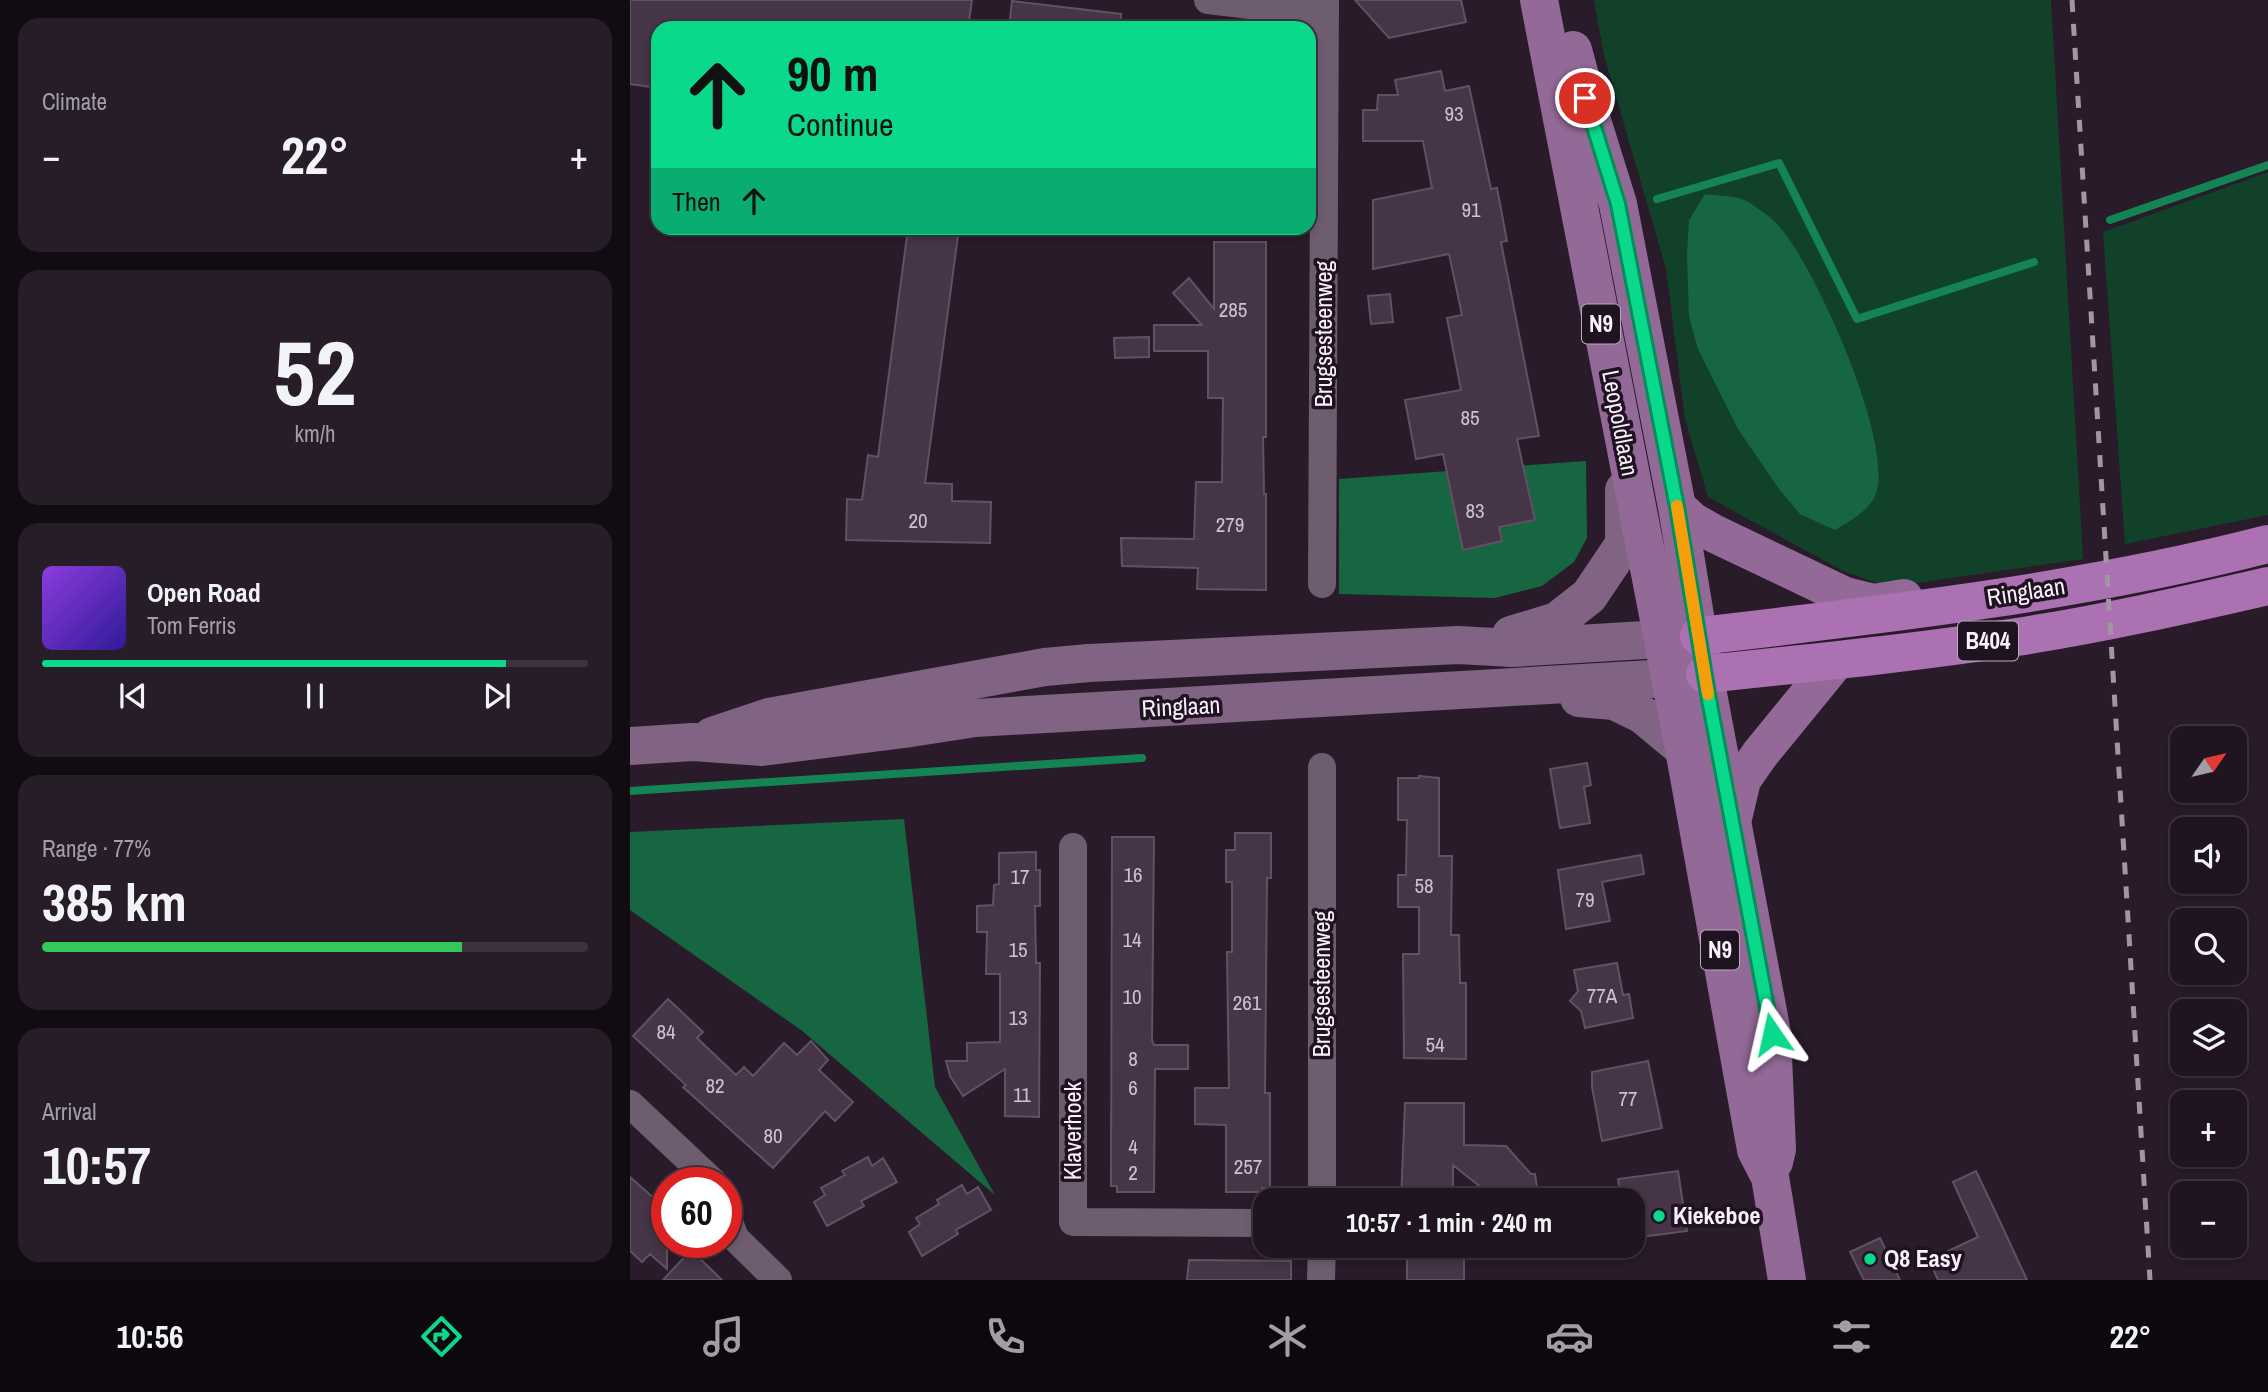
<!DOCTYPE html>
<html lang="en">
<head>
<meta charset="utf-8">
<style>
  :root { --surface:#1f1420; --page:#271d29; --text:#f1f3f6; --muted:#a19ea5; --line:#3c333e; --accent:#0ad98b }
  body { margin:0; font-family:"Archivo Narrow",sans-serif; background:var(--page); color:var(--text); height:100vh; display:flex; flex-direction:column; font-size:26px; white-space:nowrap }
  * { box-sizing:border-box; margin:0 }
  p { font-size:23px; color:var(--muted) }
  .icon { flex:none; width:38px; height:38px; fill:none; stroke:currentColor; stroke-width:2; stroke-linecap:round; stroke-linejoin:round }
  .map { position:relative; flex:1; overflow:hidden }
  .sheet { display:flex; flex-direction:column; gap:18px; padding:18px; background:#110b12; width:630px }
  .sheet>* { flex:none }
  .banner { position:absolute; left:21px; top:21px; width:665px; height:214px; border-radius:21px; box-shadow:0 4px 10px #0003,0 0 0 2px var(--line); background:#0ad98b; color:#111; overflow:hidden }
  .needle { width:46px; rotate:56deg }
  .controls { position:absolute; left:1540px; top:726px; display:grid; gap:14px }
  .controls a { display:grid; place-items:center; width:77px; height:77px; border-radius:14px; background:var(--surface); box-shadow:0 4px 10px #0003,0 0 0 2px var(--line); font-size:35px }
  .speed { position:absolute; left:21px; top:1167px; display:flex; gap:14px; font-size:35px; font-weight:700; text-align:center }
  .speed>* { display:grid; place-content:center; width:91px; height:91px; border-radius:50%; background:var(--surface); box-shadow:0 4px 10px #0003,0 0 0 2px var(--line); line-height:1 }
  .speed .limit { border:10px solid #d22; background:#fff; color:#111 }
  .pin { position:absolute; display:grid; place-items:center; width:60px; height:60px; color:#fff; margin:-30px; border:4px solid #fff; border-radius:50%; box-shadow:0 2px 7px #0007 }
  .me { position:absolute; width:77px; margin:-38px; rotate:349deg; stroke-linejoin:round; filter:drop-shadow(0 0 5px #0008) }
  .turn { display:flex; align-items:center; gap:24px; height:147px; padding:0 21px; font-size:32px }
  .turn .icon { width:91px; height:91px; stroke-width:2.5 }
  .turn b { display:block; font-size:49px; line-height:60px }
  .then { display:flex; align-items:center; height:66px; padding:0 21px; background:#0003; gap:14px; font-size:26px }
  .big { font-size:52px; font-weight:700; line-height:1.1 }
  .sheet .widget { flex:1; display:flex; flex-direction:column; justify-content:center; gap:10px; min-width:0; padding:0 24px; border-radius:21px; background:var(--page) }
  .sheet .dial { align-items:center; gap:0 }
  .dial b { font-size:91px; line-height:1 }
  .song { display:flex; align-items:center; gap:21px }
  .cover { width:84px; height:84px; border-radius:10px; background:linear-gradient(135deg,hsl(270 70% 55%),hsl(250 70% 35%)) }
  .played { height:7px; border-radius:4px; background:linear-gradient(90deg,var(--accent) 85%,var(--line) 85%) }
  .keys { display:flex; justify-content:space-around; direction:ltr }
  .heat { display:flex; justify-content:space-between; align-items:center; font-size:38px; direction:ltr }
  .charge { height:10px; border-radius:5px; background:linear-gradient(90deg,#34c759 77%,var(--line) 0) }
  .trip { position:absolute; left:623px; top:1188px; width:392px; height:70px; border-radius:21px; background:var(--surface); box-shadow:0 4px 10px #0003,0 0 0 2px var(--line); font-weight:700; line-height:70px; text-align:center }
  .tab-bar { display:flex; height:112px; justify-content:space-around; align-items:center; background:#0c080d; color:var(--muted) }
  .tab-bar .icon { width:49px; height:49px }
  .tab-bar .selected { color:var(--accent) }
  .tab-bar b { font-size:32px; color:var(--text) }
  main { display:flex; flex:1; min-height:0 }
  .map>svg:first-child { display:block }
</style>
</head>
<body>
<main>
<section class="sheet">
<div class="widget"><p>Climate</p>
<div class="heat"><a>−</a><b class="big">22°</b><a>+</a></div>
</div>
<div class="widget dial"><b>52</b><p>km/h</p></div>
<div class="widget">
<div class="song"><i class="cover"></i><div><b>Open Road</b><p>Tom Ferris</p></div></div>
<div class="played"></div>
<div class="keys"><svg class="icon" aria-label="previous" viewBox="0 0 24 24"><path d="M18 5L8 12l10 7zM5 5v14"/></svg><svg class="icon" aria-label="pause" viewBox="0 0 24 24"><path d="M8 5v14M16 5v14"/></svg><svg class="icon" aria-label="next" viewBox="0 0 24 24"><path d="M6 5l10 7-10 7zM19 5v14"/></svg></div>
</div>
<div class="widget"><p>Range · 77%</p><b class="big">385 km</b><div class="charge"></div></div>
<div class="widget"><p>Arrival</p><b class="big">10:57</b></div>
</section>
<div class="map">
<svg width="1638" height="1280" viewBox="0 0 1638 1280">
  <rect width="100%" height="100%" fill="#291b2a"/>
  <path fill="#12412a" d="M964,0H1421L1453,559L1258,587L1213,571L1078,497L1055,419L1036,269L974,55Z
    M1638,172V515L1495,544L1473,232Z"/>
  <path fill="#166641" d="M1075,194C1086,196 1102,195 1112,199C1120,202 1141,217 1147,224C1183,261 1267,447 1245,496C1237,512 1220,521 1205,530L1170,514L1149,489L1108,429L1068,349L1059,317L1057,255L1059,220Z
    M956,461L957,538L944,562L912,586L865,598L709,594V479Z
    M274,819L305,1087L365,1195L171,1030L0,910V832Z"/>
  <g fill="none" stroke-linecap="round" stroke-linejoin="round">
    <path stroke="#148454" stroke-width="8" d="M1027,199L1149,163L1227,319L1404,262
      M1480,220L1638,165
      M0,791L512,758"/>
  </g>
  <path fill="#453546" stroke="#615163" stroke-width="2" d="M0,0H342L338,28H28V88L0,84Z
    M725,0H831L836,22L759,38Z
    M382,1L491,14L490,28H379Z
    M811,71L815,91L839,86L861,189L867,188L877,241L871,242L909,436L887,439L905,520L869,527L872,541L833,550L813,454L786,459L775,400L831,390L817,318L832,315L819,254L743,269V200L802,188L793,141H733V110H747L748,95H768L765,80Z
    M278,228H329L295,483L322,484V501L361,502L360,543L216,540L217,499L232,500L238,455L248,457Z
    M584,242H636V437H633L634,494H636V590L567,589L568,568L492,566L491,538L564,539L566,482H592L593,398H578V351H524V325H572L543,293L559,278L584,309Z
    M760,294L763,322L741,324L738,296Z
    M519,337V357L485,358L484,338Z
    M957,763L961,785L954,787L960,823L930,828L920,769Z
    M789,776L809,778V856H822L821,935H829L830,983H836V1059L774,1058L773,954H789V907H768V875H776L777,820H768V778H789Z
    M605,833H641V878H637L635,1093H640V1188H632V1192H596V1125L565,1124V1088H599L597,952H602V882H596V850H605Z
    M482,837H524L522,1040L524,1045H558V1069H525L524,1192H487V1186H481Z
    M406,852V870H410V906H405L406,963H410L409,1117L375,1116V1069L333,1096L320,1076L316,1061H337V1043L370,1042V974H356L357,932H347V906L363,905L364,885L369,884V853Z
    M1011,855L1014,874L972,882L980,921L936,929L928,870Z
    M987,963L993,995L999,994L1003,1018L955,1028L951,1011L940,1001L948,991L944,970Z
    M38,999L73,1032L67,1038L106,1075L114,1067L123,1076L154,1043L167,1055L181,1041L198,1060L189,1070L223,1102L205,1121L195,1111L143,1168L53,1087L56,1085L3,1036Z
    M1018,1061L1032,1128L972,1141L962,1087V1072Z
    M775,1103H834V1145L876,1146L901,1174H905L909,1200H877L876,1190L858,1193L823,1165V1200H771Z
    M238,1157L242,1166L253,1158L267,1182L231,1201L234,1206L197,1226L184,1202L195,1195L191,1188L215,1175L212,1171Z
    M1048,1171L1057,1231L1003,1238V1200H991L988,1179Z
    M1346,1171L1372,1226L1397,1280H1308L1299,1260L1348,1237L1323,1182Z
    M0,1177L26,1200L37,1189V1269L20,1254L12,1262L0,1251Z
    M332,1185L337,1194L348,1187L361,1210L326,1230L328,1234L292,1256L279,1232L290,1224L286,1218L309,1204L307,1200Z
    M1250,1238L1270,1280H1234L1220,1252Z
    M61,1250L92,1280H33Z
    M777,1254H827L828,1257L834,1256V1280H777Z
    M559,1260L661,1261V1280H557Z"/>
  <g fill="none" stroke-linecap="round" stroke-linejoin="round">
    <path stroke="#6e5d6f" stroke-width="28" d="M578,0L695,14
      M692,584L695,0
      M443,847V1222L635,1223
      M0,1104L84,1183
      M692,1200V767
      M96,1214L105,1238L148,1280
      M691,1280L692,1246"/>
    <path stroke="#816383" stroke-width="38" d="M881,635L927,621L959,596L994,544V490
      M949,698L984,701L1013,715L1054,749
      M82,736L139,717L415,667L459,663L828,645L882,648L1031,639
      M0,746L63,742L132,747L274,729L345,718L1040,678"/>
    <path stroke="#936998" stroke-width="38" d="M909,0L1054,749L1126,1150L1140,1177L1157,1280
      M943,50L963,124L988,204L1047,507L1078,694L1142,1033L1147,1149L1144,1162
      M1047,507L1062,521L1085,534L1215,596L1244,603L1274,598
      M1103,818L1112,780L1130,754L1206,661"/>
    <path stroke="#ac71b3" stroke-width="38" d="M1069,636C1260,614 1452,592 1638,544
      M1075,674C1179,663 1283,653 1387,637C1471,624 1555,605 1638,586"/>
    <path stroke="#a196a2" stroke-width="5" stroke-dasharray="12 12" stroke-linecap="butt" d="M1442,0L1520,1280"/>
  </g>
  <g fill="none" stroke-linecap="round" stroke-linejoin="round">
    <g stroke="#068d5a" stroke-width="18">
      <path id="route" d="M955,98L988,204L1047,507L1078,694L1142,1034"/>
    </g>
    <use href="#route" stroke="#0ad98b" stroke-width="12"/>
    <path stroke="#f59e0b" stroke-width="12" d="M1047,506L1078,694"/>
  </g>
  <g fill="#0ad98b" stroke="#1f1221" stroke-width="2.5">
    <circle cx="1029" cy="1216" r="7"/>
    <circle cx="1240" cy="1259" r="7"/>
  </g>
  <g text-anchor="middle" stroke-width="7" stroke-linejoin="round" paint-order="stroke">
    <g font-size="21" fill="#cdc1ce">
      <text x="824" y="121">93</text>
      <text x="841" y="217">91</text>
      <text x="603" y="317">285</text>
      <text x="840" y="425">85</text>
      <text x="845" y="518">83</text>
      <text x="288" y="528">20</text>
      <text x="600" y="532">279</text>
      <text x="503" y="882">16</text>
      <text x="390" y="884">17</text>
      <text x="794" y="893">58</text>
      <text x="955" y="907">79</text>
      <text x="502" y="947">14</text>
      <text x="388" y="957">15</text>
      <text x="972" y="1003">77A</text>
      <text x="502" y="1004">10</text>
      <text x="617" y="1010">261</text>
      <text x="388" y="1025">13</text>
      <text x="36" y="1039">84</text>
      <text x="805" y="1052">54</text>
      <text x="503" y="1066">8</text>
      <text x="85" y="1093">82</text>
      <text x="503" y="1095">6</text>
      <text x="392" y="1102">11</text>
      <text x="998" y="1106">77</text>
      <text x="143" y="1143">80</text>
      <text x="503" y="1154">4</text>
      <text x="618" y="1174">257</text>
      <text x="503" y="1180">2</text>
    </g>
    <g fill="#1f1221" stroke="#b8adba" stroke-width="2">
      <rect x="952" y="304.5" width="38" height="39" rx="5"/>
      <rect x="1328" y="621.5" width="60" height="39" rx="5"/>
      <rect x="1071" y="930.5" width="38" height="39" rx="5"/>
    </g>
    <g font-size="23" font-weight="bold" fill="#faf0fb">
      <text x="971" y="332">N9</text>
      <text x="1358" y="649">B404</text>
      <text x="1090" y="958">N9</text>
    </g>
    <g font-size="24" fill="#faf0fb" stroke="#1f1221">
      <text transform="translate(694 334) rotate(-90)" y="8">Brugsesteenweg</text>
      <text transform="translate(990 423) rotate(79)" y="8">Leopoldlaan</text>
      <text transform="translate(1396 592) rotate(-9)" y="8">Ringlaan</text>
      <text transform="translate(551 707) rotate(-3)" y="8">Ringlaan</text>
      <text transform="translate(692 984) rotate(-90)" y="8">Brugsesteenweg</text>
      <text transform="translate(443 1131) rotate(-90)" y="8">Klaverhoek</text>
    </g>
    <g font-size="24" font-weight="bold" fill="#faf0fb" stroke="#1f1221" text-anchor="start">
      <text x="1043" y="1224">Kiekeboe</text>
      <text x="1254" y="1267">Q8 Easy</text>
    </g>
  </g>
</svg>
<div class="controls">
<a><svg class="needle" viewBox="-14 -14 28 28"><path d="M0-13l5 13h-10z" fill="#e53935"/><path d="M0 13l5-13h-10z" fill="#a19ea5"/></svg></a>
<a><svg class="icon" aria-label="sound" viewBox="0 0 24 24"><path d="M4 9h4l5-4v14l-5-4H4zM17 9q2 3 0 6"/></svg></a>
<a><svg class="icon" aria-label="search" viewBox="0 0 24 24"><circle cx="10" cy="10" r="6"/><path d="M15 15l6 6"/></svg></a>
<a><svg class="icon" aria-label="layers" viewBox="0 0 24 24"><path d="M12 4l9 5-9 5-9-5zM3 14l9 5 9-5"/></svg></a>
<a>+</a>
<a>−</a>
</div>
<div class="speed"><div class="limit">60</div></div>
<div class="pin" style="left:955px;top:98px;background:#d93025"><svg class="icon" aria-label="arrive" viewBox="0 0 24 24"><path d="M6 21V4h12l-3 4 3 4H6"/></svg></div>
<svg class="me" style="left:1142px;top:1034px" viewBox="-20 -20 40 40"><path d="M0-17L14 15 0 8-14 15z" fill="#0ad98b" stroke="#fff" stroke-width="4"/></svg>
<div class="trip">10:57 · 1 min · 240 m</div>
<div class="banner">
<div class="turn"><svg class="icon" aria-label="ahead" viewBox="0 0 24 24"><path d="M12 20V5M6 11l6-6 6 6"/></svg><div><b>90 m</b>Continue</div></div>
<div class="then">Then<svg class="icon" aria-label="ahead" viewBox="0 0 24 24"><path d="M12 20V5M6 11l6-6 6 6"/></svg></div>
</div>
</div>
</main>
<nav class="tab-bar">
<b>10:56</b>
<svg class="icon selected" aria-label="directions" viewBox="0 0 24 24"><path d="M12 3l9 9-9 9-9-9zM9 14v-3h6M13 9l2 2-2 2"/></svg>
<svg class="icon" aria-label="music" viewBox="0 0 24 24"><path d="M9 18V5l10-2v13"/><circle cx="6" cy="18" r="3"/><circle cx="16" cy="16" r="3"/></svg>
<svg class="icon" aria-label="phone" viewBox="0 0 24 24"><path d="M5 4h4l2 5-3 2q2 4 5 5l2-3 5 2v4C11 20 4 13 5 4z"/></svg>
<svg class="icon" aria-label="climate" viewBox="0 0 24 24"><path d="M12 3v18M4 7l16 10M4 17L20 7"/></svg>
<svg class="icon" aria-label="car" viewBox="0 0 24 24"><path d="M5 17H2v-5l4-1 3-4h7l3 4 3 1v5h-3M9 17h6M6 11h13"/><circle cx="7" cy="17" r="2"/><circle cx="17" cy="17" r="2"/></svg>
<svg class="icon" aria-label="filters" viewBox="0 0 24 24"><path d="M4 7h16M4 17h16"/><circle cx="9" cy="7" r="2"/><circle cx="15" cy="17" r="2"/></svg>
<b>22°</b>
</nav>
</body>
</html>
